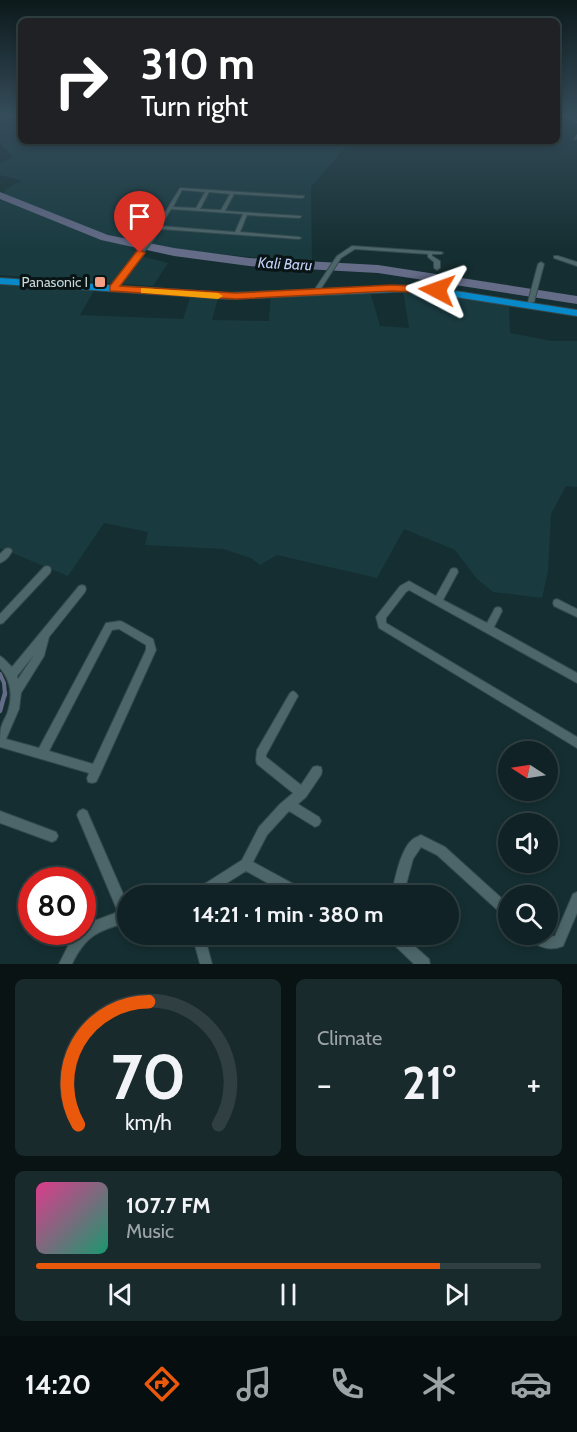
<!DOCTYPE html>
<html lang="en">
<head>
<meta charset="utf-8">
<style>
  :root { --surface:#102225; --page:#192a2d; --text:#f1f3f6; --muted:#9ca4a7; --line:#303f42; --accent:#ea580c }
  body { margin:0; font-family:Cabin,sans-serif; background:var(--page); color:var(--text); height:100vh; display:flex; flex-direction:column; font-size:22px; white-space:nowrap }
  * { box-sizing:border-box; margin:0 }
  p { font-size:20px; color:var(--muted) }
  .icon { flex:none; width:33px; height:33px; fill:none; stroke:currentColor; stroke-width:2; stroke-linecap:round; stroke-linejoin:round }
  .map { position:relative; height:964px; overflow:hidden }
  .panel { display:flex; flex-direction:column; gap:15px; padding:15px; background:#091314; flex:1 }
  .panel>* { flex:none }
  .banner { position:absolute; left:18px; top:18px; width:542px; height:126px; border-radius:9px; box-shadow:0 3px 9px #0003,0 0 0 2px var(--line); background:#202124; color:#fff; overflow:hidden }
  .needle { width:39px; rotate:282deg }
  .controls { position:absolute; left:498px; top:741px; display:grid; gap:12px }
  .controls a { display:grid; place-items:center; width:60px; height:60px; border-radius:50%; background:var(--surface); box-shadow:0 3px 9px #0003,0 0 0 2px var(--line); font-size:30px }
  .speed { position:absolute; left:18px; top:867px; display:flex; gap:12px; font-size:30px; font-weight:700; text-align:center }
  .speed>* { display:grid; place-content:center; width:78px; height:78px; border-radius:50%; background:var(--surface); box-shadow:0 3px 9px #0003,0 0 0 2px var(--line); line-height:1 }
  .speed .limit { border:9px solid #d22; background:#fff; color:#111 }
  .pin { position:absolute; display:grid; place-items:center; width:51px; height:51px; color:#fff; margin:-62px -26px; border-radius:50% 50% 50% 0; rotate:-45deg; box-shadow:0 0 6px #0007 }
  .pin .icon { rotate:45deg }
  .me { position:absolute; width:66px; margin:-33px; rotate:274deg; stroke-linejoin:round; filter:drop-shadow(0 0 4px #0008) }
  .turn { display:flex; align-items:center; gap:21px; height:126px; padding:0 24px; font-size:27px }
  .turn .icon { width:78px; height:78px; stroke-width:2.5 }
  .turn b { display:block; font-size:42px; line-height:51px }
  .big { font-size:45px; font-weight:700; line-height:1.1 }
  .panel .card { flex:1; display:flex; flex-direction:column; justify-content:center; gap:9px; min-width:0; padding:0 21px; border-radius:9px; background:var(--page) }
  .panel .dial { align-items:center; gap:0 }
  .dial svg { height:156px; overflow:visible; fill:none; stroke:var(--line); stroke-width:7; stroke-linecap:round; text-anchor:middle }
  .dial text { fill:var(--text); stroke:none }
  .song { display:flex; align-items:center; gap:18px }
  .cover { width:72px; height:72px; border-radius:9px; background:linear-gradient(135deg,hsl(330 70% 55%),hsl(160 70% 35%)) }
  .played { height:6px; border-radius:3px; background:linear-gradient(90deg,var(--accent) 80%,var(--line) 80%) }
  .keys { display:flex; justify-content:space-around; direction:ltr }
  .heat { display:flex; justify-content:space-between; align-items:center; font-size:33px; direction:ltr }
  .panel .tiles { flex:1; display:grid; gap:15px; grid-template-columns:1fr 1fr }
  .card:last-child { grid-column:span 2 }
  .trip { position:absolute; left:117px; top:885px; width:342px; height:60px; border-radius:30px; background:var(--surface); box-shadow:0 3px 9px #0003,0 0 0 2px var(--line); font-weight:700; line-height:60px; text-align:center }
  .tabs { display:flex; height:96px; justify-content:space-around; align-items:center; background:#060e0f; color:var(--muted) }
  .tabs .icon { width:42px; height:42px }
  .tabs .selected { color:var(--accent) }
  .tabs b { font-size:27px; color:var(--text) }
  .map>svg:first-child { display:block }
</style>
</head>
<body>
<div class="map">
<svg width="577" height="964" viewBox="0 0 577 964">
  <rect width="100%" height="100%" fill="#152e31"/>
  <path fill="#193b40" d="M0,115H21V141L350,142L311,187L312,263L148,247L141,256L168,263L153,286L0,275V198L7,188L22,181L0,175V163L13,157L0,143Z
    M0,284L95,289L80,315L183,319L191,295H219L212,320L269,321L271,295L369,288L380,326L409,328L403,290L438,292L509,306L510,333L552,341H577V487L566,486L551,514L548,571L542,598L493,592L477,579L455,550L404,529L377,578L277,555L260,565L251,558L223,549L145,545L148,532L104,523L68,576L0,548Z"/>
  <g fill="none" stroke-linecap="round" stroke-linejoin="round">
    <path stroke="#656c88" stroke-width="4" d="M0,674L4,683L5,695"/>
    <path stroke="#656c88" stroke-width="4.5" d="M0,711L5,693"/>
    <path fill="#656c88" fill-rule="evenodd" d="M0,192L108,235L174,248L249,258L378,265L577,296V304L378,273L249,266L174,256L101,240L0,199Z"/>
    <g stroke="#34484b" stroke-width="2">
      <path id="street" d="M565,115H569L577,120V123Z
        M576,135H577V139L574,140Z
        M180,188L304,196V197L302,198L234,194L225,211L301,216V217L299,218L247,215L240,232L299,237L301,238L299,239L160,229L154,239L115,289H111V287L150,237ZM182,190L205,192L196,208L173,207ZM209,192L230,194L221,210L200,209ZM171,209L243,214L235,232L161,226Z
        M352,246L441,252L443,253L441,254H432V256L440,261V268L437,270L434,268V262L428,257V254L355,249L341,258L318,293H314L313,292L337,256Z
        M554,256H558L577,262V266L554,258Z
        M541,262L544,264L534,302L529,303L528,302L538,264Z
        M8,548L11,549L12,551C10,556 5,561 0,563V554L5,549Z
        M47,566L50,567L51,570L50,573L3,623L0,624V614L44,567Z
        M454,568L457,569L458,572L443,600L487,623L495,608L498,607L501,608L502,611L494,627L577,673V683L409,590L406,592L386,618V623L577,737V748L379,628L376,617L378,614L400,586L409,581L436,596L451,569Z
        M82,585L85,586L86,589L85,592L49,637L44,656L21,693L19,709L6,739L39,748L106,623L120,621L123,622L153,639L156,650L100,774L96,782L92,783L88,782L87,778L89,773L0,747C0,741 0,733 1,728C2,723 5,718 7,714C13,697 12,682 0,668V656L3,658L12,667L79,586ZM119,629L146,645V650L93,764L49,751L112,630ZM34,655L18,679L17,676Z
        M557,599L577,609V617L554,606L553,603L554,600Z
        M293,691L296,693L298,696L266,755V757L301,785L313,767L317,766L321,767L322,771L321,775L306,797L298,804L319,817L321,821L319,825L315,827L289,811L267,835L253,862L308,892L310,896H291L246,871L214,891L204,896H183L185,892L206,883L242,860L259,827L280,804L293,793L257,764L256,760L257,750L290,693Z
        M83,809L87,811L128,905V922C98,931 86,935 72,964H59L68,946L60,932H73L75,935L78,932H82V927L91,922L118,912L77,815L79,811Z
        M0,811L56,832L58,836L56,840L52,842L0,823Z
        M421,835L445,847L508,904V918L504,916L437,855L421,847L413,859L403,896H391C395,880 400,850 412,840C414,838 419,836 421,835Z
        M577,892V913L563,946C550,952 534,947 527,934H545L548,937L555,936L573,894Z
        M192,934H204L212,964H200Z
        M385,934H401L429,959L430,964H414L387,938Z"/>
    </g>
    <g stroke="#34484b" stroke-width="2">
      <path id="highway" d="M0,278L228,293L417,285L577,310V316L417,291L228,299L0,284Z"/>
    </g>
    <use href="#street" fill="#4c666a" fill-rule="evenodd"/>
    <use href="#highway" fill="#0889c9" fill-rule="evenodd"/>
  </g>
  <linearGradient id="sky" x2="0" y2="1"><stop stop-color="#0c191b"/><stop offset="0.46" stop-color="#354c5a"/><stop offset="1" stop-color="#354c5a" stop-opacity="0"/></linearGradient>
  <rect width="577" height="250" fill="url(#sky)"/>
  <path fill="#ea580c" stroke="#983908" stroke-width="1.5" d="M140,250L145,253L120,286L236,293L392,285L437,287L442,290L437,293L392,291L236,299L110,291V286L137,251Z"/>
  <path fill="#f59e0b" d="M141,288L218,293L223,296L218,299L144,293H141Z"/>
  <rect fill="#f39f83" stroke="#091415" stroke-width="2" x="94" y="276" width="12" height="12" rx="3"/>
  <g text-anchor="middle" stroke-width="6" stroke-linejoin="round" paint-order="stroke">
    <g font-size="14" fill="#c9d7d9" stroke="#091415" text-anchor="end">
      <text x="88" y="287">Panasonic I</text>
    </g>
    <g font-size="15" font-style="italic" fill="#c2cdf7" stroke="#091415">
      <text transform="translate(285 264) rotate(3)" y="5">Kali Baru</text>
    </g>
  </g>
</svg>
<div class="controls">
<a><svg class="needle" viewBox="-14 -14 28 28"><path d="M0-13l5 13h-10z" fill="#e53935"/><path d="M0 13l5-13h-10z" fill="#9ca4a7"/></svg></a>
<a><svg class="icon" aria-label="sound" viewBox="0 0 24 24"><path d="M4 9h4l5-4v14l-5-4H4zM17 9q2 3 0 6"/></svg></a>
<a><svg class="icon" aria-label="search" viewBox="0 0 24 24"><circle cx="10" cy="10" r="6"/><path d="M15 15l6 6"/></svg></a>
</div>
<div class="speed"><div class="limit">80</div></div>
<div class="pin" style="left:140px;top:253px;background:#d93025"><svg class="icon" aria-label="arrive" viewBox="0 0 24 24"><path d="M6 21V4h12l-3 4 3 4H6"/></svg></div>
<svg class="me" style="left:437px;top:290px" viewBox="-20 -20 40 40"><path d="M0-17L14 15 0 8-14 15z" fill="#ea580c" stroke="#fff" stroke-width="4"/></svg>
<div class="trip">14:21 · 1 min · 380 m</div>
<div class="banner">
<div class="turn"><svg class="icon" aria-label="right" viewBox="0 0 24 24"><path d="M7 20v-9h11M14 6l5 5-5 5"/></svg><div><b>310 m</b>Turn right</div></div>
</div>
</div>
<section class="panel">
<div class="tiles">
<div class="card dial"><svg viewBox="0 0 100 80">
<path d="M14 69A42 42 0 1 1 86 69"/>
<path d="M14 69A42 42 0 0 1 50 6" stroke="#ea580c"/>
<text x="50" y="56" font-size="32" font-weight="700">70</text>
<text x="50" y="72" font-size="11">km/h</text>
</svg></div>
<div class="card"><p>Climate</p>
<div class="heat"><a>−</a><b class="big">21°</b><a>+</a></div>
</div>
<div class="card">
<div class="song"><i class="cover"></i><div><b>107.7 FM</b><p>Music</p></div></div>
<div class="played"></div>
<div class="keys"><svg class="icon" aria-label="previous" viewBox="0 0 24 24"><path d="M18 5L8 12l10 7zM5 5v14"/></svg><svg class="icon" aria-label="pause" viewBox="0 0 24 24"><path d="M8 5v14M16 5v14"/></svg><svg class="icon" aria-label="next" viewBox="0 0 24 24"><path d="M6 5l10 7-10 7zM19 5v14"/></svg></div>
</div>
</div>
</section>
<nav class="tabs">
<b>14:20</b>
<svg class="icon selected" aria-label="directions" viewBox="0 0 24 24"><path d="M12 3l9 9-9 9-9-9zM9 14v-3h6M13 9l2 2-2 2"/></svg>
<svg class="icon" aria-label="music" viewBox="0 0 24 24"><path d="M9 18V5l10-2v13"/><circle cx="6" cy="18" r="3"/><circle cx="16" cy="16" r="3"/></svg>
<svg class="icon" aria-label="phone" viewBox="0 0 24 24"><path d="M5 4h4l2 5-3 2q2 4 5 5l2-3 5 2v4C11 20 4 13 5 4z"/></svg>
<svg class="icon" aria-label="climate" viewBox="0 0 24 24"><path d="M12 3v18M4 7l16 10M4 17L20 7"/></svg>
<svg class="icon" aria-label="car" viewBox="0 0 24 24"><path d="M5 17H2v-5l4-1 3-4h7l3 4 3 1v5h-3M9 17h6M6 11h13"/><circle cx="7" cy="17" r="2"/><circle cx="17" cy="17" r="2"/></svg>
</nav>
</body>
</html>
